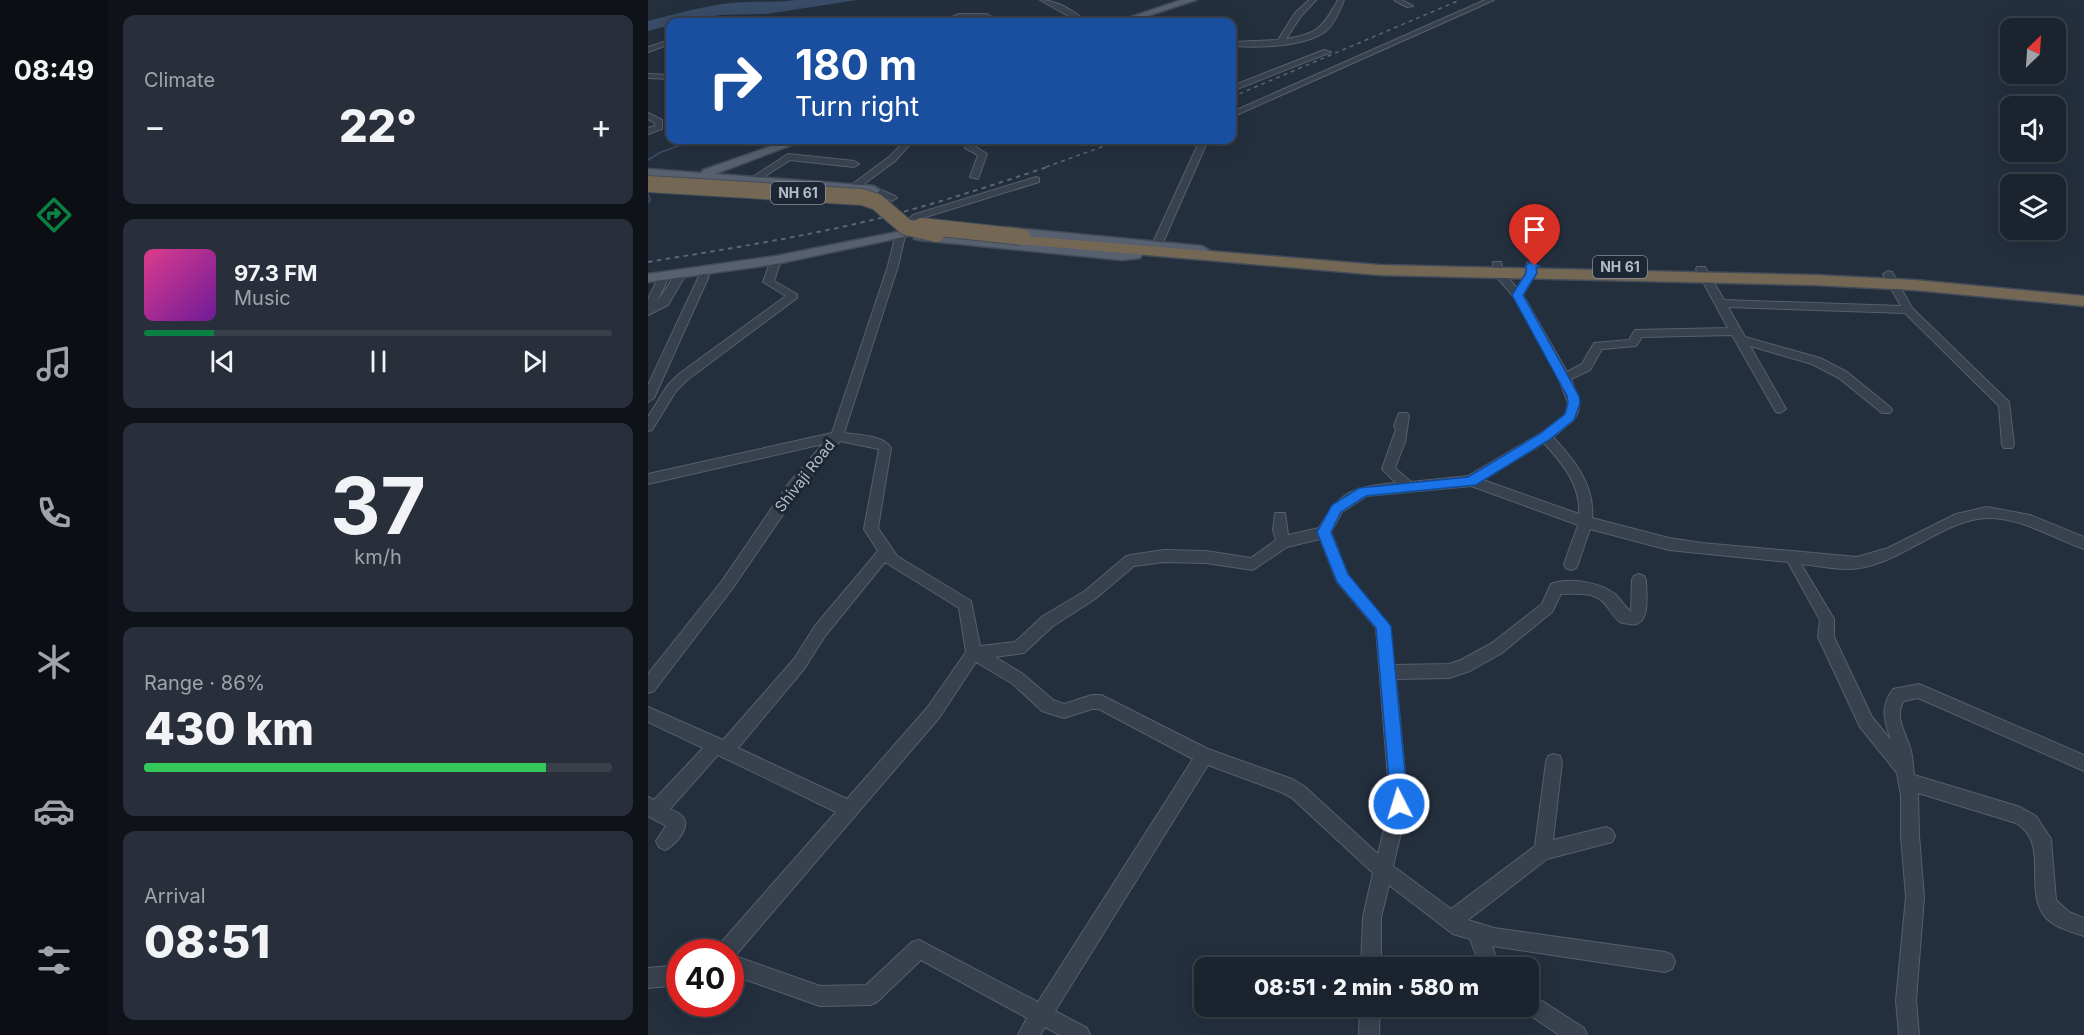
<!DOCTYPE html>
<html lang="en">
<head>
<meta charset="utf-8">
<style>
  :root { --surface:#1b232e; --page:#282f3a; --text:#f1f3f6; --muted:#a0a4aa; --line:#39404a; --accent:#0b8043 }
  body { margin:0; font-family:Inter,sans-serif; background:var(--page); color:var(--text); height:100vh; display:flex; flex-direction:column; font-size:22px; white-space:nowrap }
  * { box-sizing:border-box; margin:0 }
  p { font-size:20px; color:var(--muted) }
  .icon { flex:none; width:33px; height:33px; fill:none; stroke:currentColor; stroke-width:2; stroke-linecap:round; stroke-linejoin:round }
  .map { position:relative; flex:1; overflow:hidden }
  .panel { display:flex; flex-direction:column; gap:15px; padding:15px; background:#0f1319; width:540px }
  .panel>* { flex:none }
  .hud { position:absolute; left:18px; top:18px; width:570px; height:126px; border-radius:12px; box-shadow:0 3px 15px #0003,0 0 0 2px var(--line); background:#1a4fa0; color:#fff; overflow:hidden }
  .needle { width:39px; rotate:25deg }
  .buttons { position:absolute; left:1352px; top:18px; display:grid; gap:12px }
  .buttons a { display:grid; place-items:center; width:66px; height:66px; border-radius:12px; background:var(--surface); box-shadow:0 3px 15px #0003,0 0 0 2px var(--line); font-size:30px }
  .speed { position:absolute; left:18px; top:939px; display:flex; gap:12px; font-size:30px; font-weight:700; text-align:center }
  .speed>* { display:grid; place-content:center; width:78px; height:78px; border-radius:50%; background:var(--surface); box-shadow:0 3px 15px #0003,0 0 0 2px var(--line); line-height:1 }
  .speed .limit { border:9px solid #d22; background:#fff; color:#111 }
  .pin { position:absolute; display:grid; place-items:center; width:51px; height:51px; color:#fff; margin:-62px -26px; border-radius:50% 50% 50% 0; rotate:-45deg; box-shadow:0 0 6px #0007 }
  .pin .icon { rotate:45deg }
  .me { position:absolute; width:66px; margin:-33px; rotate:355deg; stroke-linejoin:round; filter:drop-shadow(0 0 4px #0008) }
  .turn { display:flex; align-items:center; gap:21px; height:126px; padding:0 30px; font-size:27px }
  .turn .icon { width:78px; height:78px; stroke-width:2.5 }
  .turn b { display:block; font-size:42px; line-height:51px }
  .big { font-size:45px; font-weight:800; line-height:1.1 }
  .panel .tile { flex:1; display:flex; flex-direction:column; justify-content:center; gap:9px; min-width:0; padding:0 21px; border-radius:12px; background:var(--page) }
  .panel .dial { align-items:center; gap:0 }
  .dial b { font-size:78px; line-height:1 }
  .song { display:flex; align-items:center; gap:18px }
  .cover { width:72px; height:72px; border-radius:9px; background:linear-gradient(135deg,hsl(330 70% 55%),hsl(280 70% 35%)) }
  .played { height:6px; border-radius:3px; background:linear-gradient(90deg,var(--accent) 15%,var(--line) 15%) }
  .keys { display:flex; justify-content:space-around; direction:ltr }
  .heat { display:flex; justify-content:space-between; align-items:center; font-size:33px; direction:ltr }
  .charge { height:9px; border-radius:4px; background:linear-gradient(90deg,#34c759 86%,var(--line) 0) }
  .trip { position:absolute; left:546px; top:957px; width:345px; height:60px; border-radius:12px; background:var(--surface); box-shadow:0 3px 15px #0003,0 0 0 2px var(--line); font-weight:800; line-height:60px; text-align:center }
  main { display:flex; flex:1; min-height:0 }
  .tab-bar { display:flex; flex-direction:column; width:108px; justify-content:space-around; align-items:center; background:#0b0e12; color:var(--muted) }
  .tab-bar .icon { width:42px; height:42px }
  .tab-bar .current { color:var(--accent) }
  .tab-bar b { font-size:27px; color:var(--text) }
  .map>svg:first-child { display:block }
</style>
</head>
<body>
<main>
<nav class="tab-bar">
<b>08:49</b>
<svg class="icon current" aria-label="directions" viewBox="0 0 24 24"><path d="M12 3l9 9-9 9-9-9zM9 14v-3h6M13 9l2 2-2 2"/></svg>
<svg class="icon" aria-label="music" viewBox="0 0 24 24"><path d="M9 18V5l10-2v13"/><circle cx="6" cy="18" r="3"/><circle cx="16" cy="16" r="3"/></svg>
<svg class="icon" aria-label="phone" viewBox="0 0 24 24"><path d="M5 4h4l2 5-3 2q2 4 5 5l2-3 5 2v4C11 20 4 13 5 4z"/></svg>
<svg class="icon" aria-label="climate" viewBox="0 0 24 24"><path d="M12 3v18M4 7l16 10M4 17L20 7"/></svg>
<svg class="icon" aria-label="car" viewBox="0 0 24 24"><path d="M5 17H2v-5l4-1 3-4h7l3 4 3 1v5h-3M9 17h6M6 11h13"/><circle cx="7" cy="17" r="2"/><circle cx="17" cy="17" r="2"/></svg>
<svg class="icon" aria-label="filters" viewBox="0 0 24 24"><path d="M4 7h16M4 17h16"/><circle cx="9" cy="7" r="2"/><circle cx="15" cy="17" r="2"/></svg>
</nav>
<section class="panel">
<div class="tile"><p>Climate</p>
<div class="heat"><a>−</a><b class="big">22°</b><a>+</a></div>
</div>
<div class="tile">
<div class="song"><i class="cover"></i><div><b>97.3 FM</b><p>Music</p></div></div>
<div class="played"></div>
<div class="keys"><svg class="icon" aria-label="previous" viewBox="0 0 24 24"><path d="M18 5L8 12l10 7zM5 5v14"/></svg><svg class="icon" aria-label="pause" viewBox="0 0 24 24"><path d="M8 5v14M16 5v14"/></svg><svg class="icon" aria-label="next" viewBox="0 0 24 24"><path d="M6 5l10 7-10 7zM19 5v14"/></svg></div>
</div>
<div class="tile dial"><b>37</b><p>km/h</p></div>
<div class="tile"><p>Range · 86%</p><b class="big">430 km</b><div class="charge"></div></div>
<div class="tile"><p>Arrival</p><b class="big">08:51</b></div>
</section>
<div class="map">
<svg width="1436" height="1035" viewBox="0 0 1436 1035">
  <rect width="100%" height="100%" fill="#242f3e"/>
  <path fill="#394c67" d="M148,0H209L118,14L72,15L22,22V25L0,31V21C27,14 55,6 83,3C105,1 125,3 148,0Z"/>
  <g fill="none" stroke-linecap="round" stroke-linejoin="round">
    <path stroke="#394c67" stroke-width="1.5" d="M0,160L13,152L47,140"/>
    <path stroke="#394c67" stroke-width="2" d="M0,194L2,200L0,203"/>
    <g stroke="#565f6c" stroke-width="2">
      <path id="minor" d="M392,0C409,0 426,11 439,22H431Z
        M661,0H668L653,16L638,39C670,34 675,27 690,0H696C692,10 688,21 680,29C662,47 608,48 584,46V42L630,40L647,13Z
        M746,0H754L765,6L759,7Z
        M837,0H846L584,117V112Z
        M311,14H339L344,17L339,22H332L335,18H312L301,22H292Z
        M22,40V44L0,52V47Z
        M676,50L683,52L584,91V86Z
        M0,74L22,75V79L0,78Z
        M0,113L14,120V129L0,134V128L7,126V123L0,119Z
        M258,140H266L247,161L208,190H202V186L241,157Z
        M319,140H327L325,145L339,154L330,179L322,177L330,155L317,148Z
        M552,140H560L513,247L512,249H504L503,247Z
        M140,154L206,161L211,164L206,167L142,160L108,182L100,180Z
        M388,177L391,178V182L271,219L257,236L250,266L196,433C211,435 235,435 243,448L230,528L249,556L323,601L332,646L367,642L395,616L437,591L477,557L482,555L516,550L558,551L603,558L628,540L625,530L627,513H637L640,535L671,528C692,490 706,487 748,483L734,469L748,429L746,426L751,413H759L761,416L757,442L747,468L763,482L820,476L893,433L917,415L920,403L910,377L866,297L845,273V262H853L855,272L869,288L878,273L879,263L883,262L888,265V273L875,295L919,372L934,364L946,343L981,340L987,330L1080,328L1048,269L1049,267H1057L1076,300L1253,306L1235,274L1240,271L1244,272L1264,308L1361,402L1366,445L1364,448H1356L1354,445L1351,406L1257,313L1080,307L1097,337L1172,358L1199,372L1242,407L1244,410L1242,413H1234L1191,378L1164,364L1102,346L1138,409L1132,413L1128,412L1084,335L994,337L988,346L954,349L942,370L923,379C936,414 934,414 905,437C926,460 947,485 944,518L1021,538L1054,543L1209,557L1240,548L1308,514L1339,507L1382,515L1436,537V549C1404,538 1375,518 1340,518C1301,518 1258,558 1217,567C1198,572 1173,566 1153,564L1186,619V637L1224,717L1243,740C1236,720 1232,707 1245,689L1271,684L1436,755V771L1270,698L1256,701C1245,716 1259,735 1263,751C1265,759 1265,767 1266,775L1372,807L1388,816L1403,839L1408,900L1421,912L1436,918V936C1424,932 1408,928 1398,918C1374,890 1403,844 1368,823L1270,793L1271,836L1276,897L1268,1000L1271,1035H1251L1248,1000L1258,897L1253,836V796L1249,773L1212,727L1170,637L1172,620L1140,562L1021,550L942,529L930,564L928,568L923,570L918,568L916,564L930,525L823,486L719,496L694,512L683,532L700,575L742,626L746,665L801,664L813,660L844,643L894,604L903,584C922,577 951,582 967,594C973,600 977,607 983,612L984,580L986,576L991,574L996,576L998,580C998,593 1004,629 981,624C980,624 974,623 972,622C963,615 960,604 950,598C939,592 924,594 913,594L904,612L854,653L822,671L801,678L748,679L760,804L745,866L803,909L887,846L898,762L900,756L906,754L912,756L914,762L905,840L958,827L964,830L967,836L964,842L899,859L820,920L846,928L1017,952L1024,955L1027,962L1024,969L1017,972L844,946L852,968H833L822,939L805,934L741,885L733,917V968H713L715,917L725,873L644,798L633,792L560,765L407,1011L439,1028L442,1035H412L397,1027L392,1035H370L379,1018L273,960L229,1002L222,1005L172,1006L82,974V952H69L71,945L188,812L70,755L22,809C26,811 32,813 35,817C43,828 26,846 17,850L11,847L8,841L18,826L0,816V797L6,800L55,748L0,722V707L75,740L146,659L167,626L230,551L216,529L231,449L192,441L151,491L84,589L6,691L0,693V674L74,581L141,483L175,444L0,484V474L184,433L240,266L248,233L265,215ZM896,443C914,463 933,485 931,514L835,480ZM672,539L689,582L728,628L742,804L730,854L656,786L644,779L560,749L453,695H444L416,704L405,700L375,674L347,657L376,653L405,626L447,599L486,566L516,562L558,563L605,570L639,547ZM237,562L311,608L318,652L279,708L199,799L90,748L156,669L177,636ZM328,662L365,684L394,711L400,713L416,718L444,709H451L545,759L390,1002L271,940L264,942L218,985L172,986L87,956L291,718Z
        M226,187L247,196L249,198L244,201L223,192V188Z
        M128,257L133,260L126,281L149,294V298L39,380L28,391L4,430L0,431V417L20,385L31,374L138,296L115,282L123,260Z
        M33,271L38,274L20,305L0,315V299L12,274H20L21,276L9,302L29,272Z
        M56,273L61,276L6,398L0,402V385L51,276Z
        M32,965V985L0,988V968Z
        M880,992L936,1028L939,1035H911L873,1009L872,1006H880Z
        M712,1006H732L731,1035H711Z"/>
    </g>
    <g stroke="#414a57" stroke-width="3">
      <path id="major" d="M533,0H548L481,22H468Z
        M141,140H157L67,174L226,186L232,190L222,203L201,204L199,201L201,198L214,197L217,193L0,177V169L53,173L55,170Z
        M278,222L285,226L273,232L474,252L483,251L486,247L351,234L349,231L356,227L554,246L561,250L554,254L497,249L492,258L474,260L271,240L266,239L265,235L128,264L0,282V274L128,256L249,232Z"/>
    </g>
    <g stroke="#434c59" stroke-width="3">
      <path id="highway" d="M353,234L731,265L1166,275L1266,280L1436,296V306L1266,290L1166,285L731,275L348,242L345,239Z"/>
    </g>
    <use href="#minor" fill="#38414e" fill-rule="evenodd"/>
    <use href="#major" fill="#56606e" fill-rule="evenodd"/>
    <use href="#highway" fill="#746855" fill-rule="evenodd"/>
    <path stroke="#5a6575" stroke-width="1.5" stroke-dasharray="4 4" stroke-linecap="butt" d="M584,97L812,0
      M398,167L473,140"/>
    <path stroke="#5a6575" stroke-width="2" stroke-dasharray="4.5 4.5" stroke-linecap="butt" d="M0,262C78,249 156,237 232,218C290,203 346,185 402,166"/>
    <g stroke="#434c59" stroke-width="18" stroke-linecap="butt">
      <path id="highway-bridge" d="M0,184L214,197L229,202L258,227L288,234
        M273,226L374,237"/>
    </g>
    <use href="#highway-bridge" stroke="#746855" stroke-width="16"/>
  </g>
  <path fill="#1a73e8" stroke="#114b97" stroke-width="1.5" d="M883,262L892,266L888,268L889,273L875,295L931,396L932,403L926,420L901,440L828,485L718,496L693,512L683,532L700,574L743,626L760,804L757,810L751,812L745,810L743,804L728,628L689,582L669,532L684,505L711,488L820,477L893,433L917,414L920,403L919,396L864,295L878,273V265Z"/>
  <g text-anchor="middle" stroke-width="6" stroke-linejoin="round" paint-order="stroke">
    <g fill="#1d2633" stroke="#878f9c" stroke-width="1.5">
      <rect x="123" y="182" width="54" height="22" rx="4.5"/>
      <rect x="945" y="256" width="54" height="22" rx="4.5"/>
    </g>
    <g font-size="14" font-weight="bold" fill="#b4bcc9">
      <text x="150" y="198">NH 61</text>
      <text x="972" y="272">NH 61</text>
    </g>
    <g font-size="15" fill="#b4bcc9" stroke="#1d2633">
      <text transform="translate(157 476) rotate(-52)" y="5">Shivaji Road</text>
    </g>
  </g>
</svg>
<div class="buttons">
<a><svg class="needle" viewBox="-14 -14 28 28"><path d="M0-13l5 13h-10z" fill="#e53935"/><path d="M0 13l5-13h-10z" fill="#a0a4aa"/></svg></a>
<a><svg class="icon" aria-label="sound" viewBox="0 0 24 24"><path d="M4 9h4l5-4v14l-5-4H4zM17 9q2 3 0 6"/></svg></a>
<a><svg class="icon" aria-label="layers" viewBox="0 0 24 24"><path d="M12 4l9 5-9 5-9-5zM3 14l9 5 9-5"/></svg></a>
</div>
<div class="speed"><div class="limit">40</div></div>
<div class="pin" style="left:887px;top:266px;background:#d93025"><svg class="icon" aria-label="arrive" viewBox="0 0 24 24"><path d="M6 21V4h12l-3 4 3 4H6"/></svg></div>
<svg class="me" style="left:751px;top:804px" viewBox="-20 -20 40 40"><circle r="17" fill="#1a73e8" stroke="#fff" stroke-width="3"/><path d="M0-11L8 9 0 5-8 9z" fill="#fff"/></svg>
<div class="trip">08:51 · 2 min · 580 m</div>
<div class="hud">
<div class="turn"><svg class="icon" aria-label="right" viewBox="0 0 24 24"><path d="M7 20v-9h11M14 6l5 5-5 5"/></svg><div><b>180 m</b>Turn right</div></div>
</div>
</div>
</main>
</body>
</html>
